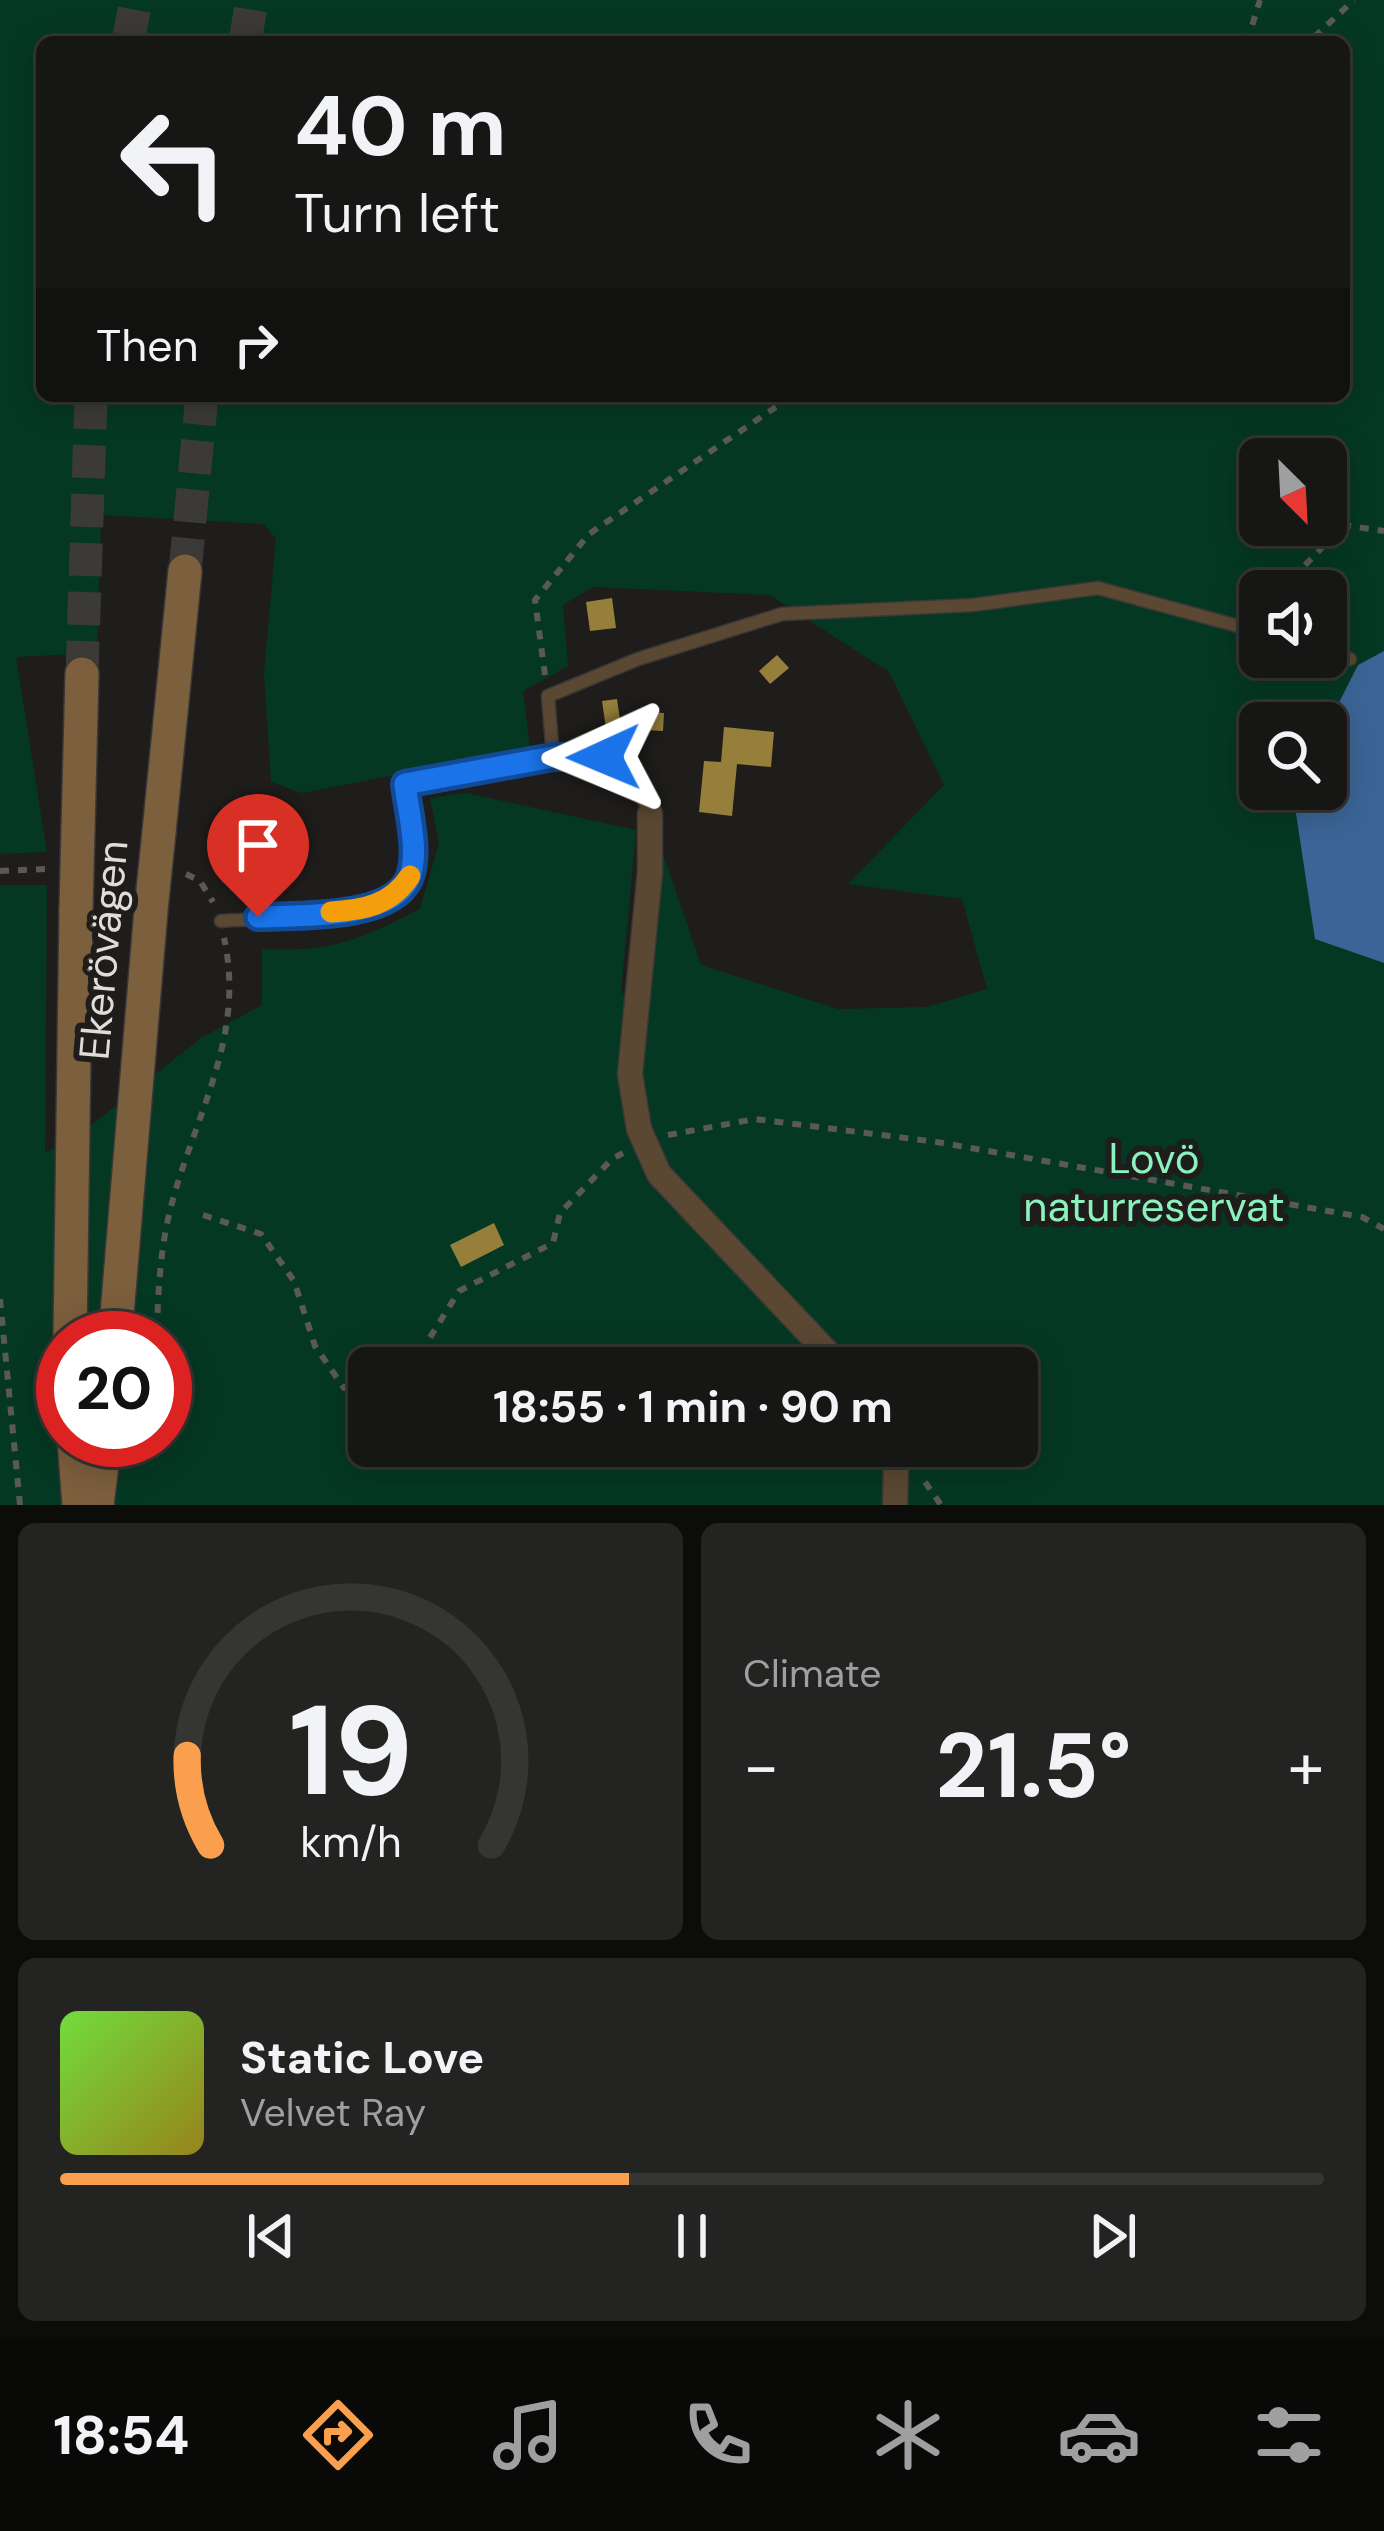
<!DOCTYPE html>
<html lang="en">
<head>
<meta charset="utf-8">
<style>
  :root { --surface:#161614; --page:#232322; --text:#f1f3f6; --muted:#9e9fa0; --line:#353534; --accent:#f99f4d }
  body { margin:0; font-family:"DM Sans",sans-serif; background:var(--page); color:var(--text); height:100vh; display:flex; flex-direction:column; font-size:45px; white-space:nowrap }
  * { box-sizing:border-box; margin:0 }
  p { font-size:39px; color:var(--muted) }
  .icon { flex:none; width:66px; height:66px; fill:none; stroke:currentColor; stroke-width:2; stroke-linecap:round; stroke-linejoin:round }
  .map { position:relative; height:1505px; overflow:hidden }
  .side { display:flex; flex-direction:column; gap:18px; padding:18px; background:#0c0c0b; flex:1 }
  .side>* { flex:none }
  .guide { position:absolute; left:36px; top:36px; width:1314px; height:366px; border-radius:18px; box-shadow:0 6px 30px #0003,0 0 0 3px var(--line); background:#161614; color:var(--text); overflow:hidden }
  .needle { width:78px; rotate:156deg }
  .tools { position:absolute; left:1239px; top:438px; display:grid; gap:24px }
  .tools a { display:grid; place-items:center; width:108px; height:108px; border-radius:18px; background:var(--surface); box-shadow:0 6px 30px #0003,0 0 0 3px var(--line); font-size:60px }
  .speed { position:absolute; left:36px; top:1311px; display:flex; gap:24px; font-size:60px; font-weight:700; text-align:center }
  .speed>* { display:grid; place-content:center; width:156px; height:156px; border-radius:50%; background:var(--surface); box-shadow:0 6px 30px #0003,0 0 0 3px var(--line); line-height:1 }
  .speed .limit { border:18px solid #d22; background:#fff; color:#111 }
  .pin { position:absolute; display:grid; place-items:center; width:102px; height:102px; color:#fff; margin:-123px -51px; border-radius:50% 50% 50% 0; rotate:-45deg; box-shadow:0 0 12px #0007 }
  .pin .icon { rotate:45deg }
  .me { position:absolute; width:132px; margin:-66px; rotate:269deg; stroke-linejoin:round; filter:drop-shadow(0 0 9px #0008) }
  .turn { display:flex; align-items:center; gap:42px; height:252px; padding:0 60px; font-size:54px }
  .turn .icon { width:156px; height:156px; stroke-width:2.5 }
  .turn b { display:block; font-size:84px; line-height:102px }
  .then { display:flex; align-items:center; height:114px; padding:0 60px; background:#0003; gap:24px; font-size:45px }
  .big { font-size:90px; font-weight:700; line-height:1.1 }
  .side .tile { flex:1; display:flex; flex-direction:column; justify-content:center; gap:18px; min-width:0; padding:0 42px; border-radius:18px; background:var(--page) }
  .side .dial { align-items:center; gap:0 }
  .dial svg { height:312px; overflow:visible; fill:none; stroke:var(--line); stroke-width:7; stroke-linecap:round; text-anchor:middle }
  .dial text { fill:var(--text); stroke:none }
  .song { display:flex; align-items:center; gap:36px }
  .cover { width:144px; height:144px; border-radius:18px; background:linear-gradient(135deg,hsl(100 70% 55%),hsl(50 70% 35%)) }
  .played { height:12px; border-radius:6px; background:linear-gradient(90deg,var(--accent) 45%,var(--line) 45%) }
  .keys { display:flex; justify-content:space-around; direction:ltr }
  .heat { display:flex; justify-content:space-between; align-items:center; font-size:66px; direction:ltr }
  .side .tiles { flex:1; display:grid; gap:18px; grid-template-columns:1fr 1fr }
  .tile:last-child { grid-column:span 2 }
  .trip { position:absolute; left:348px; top:1347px; width:690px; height:120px; border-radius:18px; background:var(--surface); box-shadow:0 6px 30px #0003,0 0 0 3px var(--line); font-weight:700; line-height:120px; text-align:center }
  .tabs { display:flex; height:192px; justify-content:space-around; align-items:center; background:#090908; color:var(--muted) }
  .tabs .icon { width:84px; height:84px }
  .tabs .selected { color:var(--accent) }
  .tabs b { font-size:54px; color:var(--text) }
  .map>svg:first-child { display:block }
</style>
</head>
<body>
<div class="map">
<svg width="1384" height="1505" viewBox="0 0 1384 1505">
  <rect width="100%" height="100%" fill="#1e1d1b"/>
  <path fill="#053823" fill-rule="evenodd" d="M0,0H1384V651L1358,665L1326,728V723H1260V789H1295L1293,794L1309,898L1384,876V1505H0V885H47L45,1153L79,1135L201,1038L262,1005V949C333,952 357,941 420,909L439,843L430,798L466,793L636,830L621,993L649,996L663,854L701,965L838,1009L927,1007L987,989L962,899L848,884L944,785L889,672L770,595L593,587L563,605L568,666L523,691L530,749L302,793L271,782L264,672L276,539L264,524L101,515L97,653L16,657L47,852L0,854ZM42,42H1344V396H42ZM1260,459H1326V525H1260ZM1260,591H1326V657H1260ZM63,1338H165V1440H63ZM369,1368H1017V1446H369Z"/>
  <path fill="#3b6596" d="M1384,651V963L1315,939L1293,794L1295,789H1326V728L1358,665Z"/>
  <path fill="#967f3b" d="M612,598L616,628L590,631L586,602Z
    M777,655L789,668L770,684L759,671Z
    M617,699L622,733L607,735L602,701Z
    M646,712L664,713L663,731L644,730Z
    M724,727L774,732L771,767L737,764L732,816L699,812L704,761L721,762Z
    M494,1223L504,1245L461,1267L450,1245Z"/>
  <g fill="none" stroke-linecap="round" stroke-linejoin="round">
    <path stroke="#3b3a38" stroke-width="33" stroke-dasharray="33 16" stroke-linecap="butt" d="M128,42L136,0
      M245,42L252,0
      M185,571L202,396
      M82,674L91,396"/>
    <g stroke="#393836" stroke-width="15">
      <path id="lane" d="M1326,652L1350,659
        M553,757L548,696L638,659L782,614L973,605L1098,588L1260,632
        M221,921C264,917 389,923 409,878C420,853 408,811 405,784C448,776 565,746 602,757C626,764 641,793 650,814"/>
    </g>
    <g stroke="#393836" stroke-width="27">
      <path id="street" d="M650,814V872L630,1074L639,1129L659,1174L842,1368
        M889,1446L896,1464L895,1505"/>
    </g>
    <g stroke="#393836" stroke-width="36">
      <path id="secondary" d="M78,829L82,674
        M159,832L185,571
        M70,1338L76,910
        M115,1338L151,910
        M74,1440L79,1505
        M97,1505L105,1440"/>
    </g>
    <path stroke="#5a5957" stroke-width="6" stroke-dasharray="9 9" stroke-linecap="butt" d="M1247,42L1260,0
      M1297,42L1313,38L1354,0
      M1280,591L1344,525L1384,531
      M545,675L535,600L589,534L792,396
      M0,871L47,869
      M186,874L200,881L213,902
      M668,1135L755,1119L937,1142L1362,1217L1384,1229
      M203,1215L261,1234L294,1281L315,1346L344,1388L369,1386
      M0,1299L20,1505
      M157,1331C158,1293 160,1256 168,1219C190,1122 247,1041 224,938
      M411,1368L459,1291L553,1243L560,1213L612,1159L623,1153
      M925,1482L941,1505"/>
    <use href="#lane" stroke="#5a4833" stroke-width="12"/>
    <use href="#street" stroke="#5a4833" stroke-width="24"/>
    <use href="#secondary" stroke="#7c5f3d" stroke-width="33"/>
    <g stroke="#393836" stroke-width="36" stroke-linecap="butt">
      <path id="secondary-bridge" d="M76,910L78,829
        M151,910L159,832"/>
    </g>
    <use href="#secondary-bridge" stroke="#7c5f3d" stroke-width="33"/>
  </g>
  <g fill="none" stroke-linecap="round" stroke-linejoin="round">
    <g stroke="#114b97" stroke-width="30">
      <path id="route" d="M258,917C297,915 390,920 409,879C420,853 408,811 405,784L553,757H604"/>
    </g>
    <use href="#route" stroke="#1a73e8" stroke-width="21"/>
    <path stroke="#f59e0b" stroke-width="21" d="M331,912C364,910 391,905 410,876"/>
  </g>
  <g text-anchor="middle" stroke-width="12" stroke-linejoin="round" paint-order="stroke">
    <g font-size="42" fill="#dedddc" stroke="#1e1d1b">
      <text transform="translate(103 950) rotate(-85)" y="15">Ekerövägen</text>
    </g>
    <g font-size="42" fill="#8bf1bd" stroke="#1e1d1b">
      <text x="1154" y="1173">Lovö<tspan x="1154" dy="48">naturreservat</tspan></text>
    </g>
  </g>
</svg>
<div class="tools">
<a><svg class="needle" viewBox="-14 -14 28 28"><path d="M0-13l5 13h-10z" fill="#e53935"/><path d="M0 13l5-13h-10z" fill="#9e9fa0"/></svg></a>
<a><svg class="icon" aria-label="sound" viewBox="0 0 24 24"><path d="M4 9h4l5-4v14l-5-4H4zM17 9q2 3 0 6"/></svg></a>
<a><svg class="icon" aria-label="search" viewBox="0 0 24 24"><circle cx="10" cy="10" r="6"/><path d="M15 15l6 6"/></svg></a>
</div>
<div class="speed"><div class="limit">20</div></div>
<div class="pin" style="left:258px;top:917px;background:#d93025"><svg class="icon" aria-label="arrive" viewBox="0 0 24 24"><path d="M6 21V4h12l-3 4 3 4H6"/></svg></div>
<svg class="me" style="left:604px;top:757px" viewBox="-20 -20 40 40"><path d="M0-17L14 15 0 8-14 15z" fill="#1a73e8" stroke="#fff" stroke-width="4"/></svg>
<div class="trip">18:55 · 1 min · 90 m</div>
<div class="guide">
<div class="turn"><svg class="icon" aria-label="left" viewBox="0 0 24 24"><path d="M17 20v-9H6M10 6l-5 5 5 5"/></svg><div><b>40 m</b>Turn left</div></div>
<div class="then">Then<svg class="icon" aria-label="right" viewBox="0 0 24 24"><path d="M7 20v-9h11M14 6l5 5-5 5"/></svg></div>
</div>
</div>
<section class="side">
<div class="tiles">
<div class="tile dial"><svg viewBox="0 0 100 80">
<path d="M14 69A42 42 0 1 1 86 69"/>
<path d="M14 69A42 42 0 0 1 8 46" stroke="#f99f4d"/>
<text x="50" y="56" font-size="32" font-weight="700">19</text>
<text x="50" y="72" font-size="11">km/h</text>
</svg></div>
<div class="tile"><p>Climate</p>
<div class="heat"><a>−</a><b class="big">21.5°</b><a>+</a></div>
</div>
<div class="tile">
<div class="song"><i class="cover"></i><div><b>Static Love</b><p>Velvet Ray</p></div></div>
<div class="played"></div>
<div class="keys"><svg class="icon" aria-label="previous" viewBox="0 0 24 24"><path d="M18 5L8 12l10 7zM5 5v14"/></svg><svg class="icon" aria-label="pause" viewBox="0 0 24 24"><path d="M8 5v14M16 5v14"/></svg><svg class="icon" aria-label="next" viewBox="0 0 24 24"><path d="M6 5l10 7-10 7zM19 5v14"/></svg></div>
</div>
</div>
</section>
<nav class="tabs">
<b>18:54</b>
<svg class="icon selected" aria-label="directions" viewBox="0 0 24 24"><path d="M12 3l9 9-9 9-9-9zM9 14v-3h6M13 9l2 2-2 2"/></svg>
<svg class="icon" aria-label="music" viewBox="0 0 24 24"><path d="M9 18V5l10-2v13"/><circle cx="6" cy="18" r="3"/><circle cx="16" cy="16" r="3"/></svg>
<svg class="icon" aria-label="phone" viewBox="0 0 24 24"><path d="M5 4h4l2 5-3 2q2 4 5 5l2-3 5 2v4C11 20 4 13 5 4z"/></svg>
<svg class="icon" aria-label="climate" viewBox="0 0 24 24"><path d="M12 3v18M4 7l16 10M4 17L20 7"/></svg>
<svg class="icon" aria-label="car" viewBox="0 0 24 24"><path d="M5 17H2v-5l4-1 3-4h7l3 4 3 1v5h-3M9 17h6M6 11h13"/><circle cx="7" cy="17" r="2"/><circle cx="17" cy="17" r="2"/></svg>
<svg class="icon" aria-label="filters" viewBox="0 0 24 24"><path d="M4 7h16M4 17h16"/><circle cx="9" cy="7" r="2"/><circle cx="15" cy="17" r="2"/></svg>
</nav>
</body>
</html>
